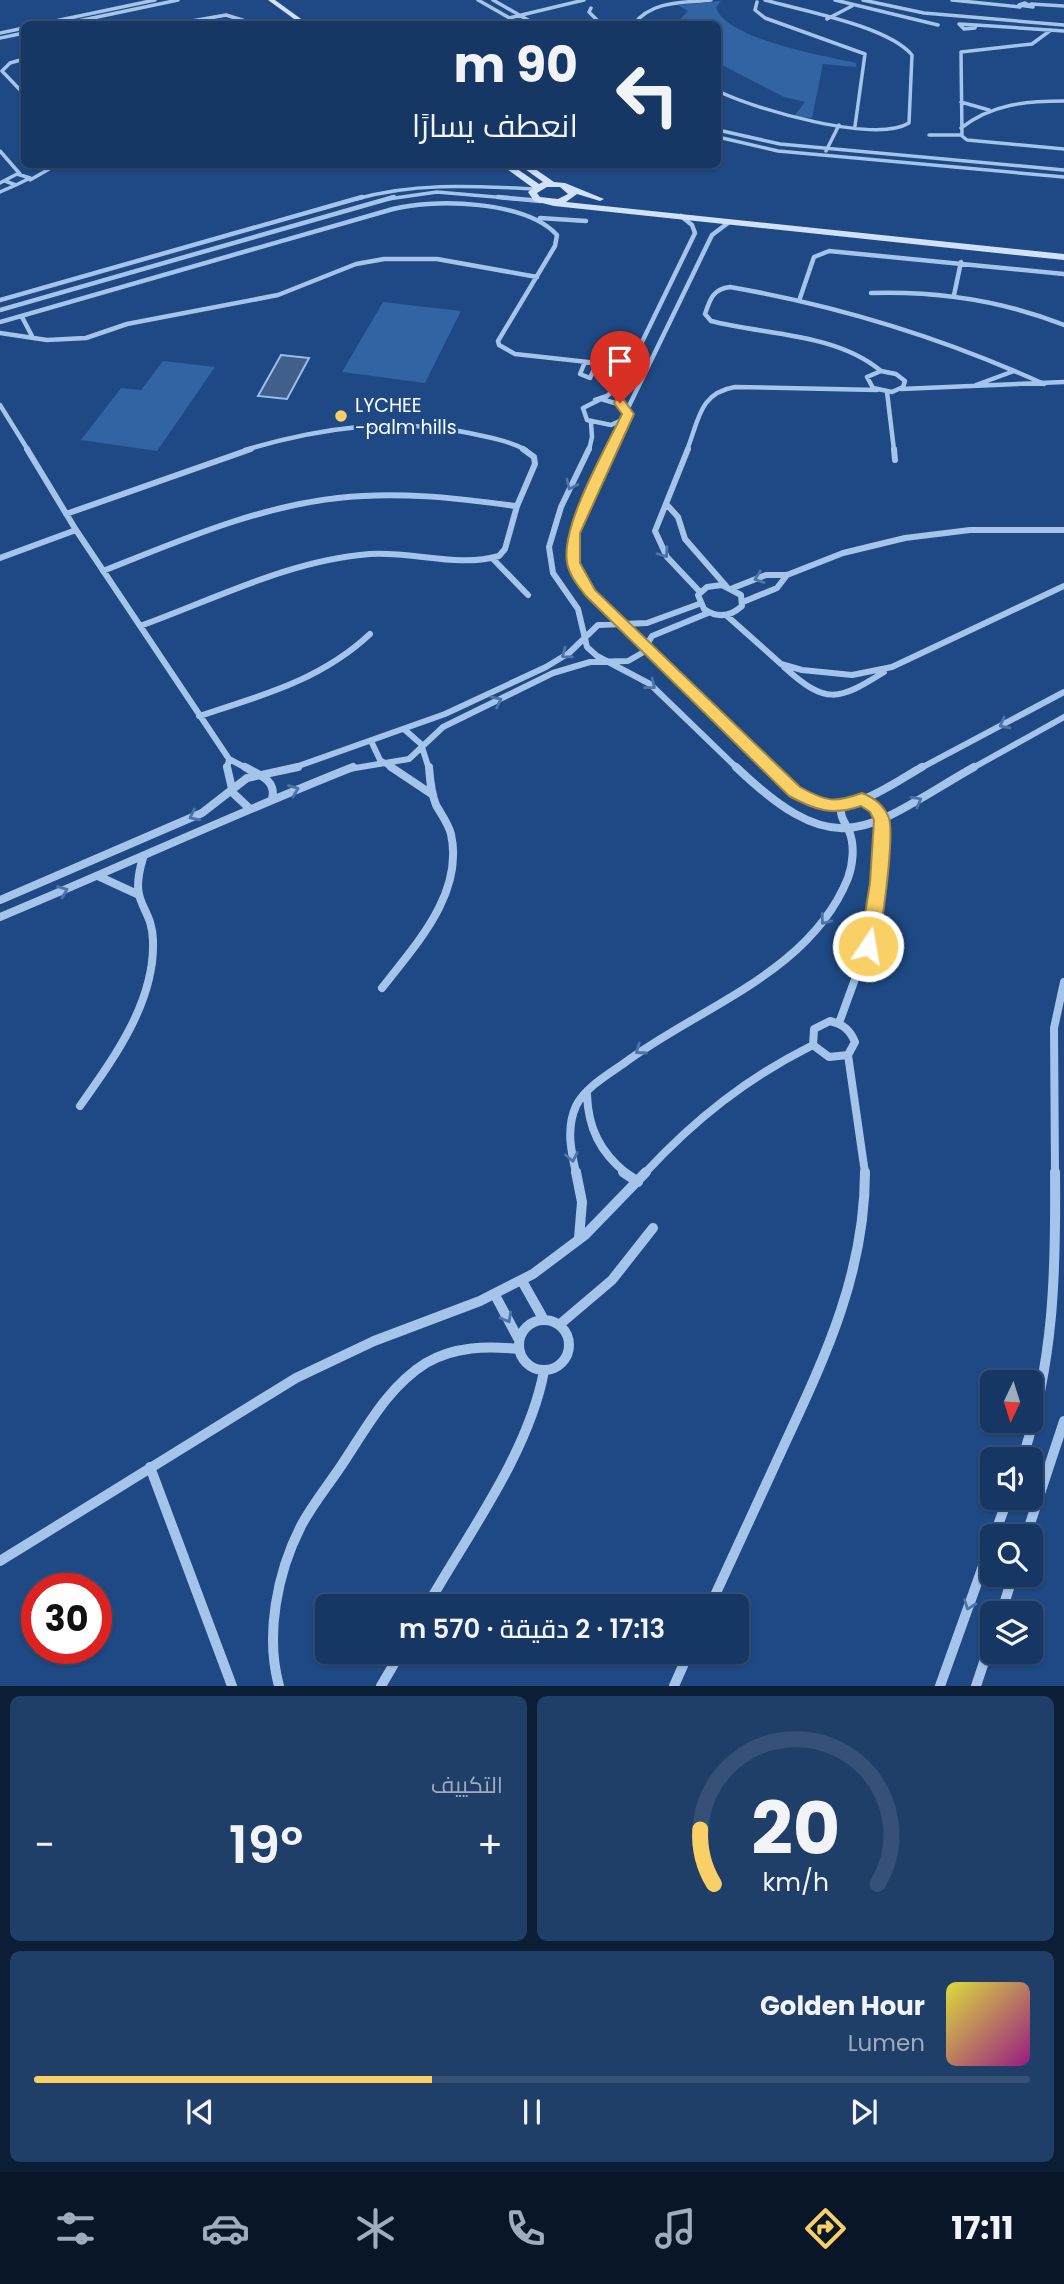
<!DOCTYPE html>
<html lang="ar">
<head>
<meta charset="utf-8">
<style>
  :root { --surface:#163763; --page:#1f3f69; --text:#f1f3f6; --muted:#9eacbe; --line:#355178; --accent:#f9d065 }
  body { margin:0; font-family:Poppins,Cairo,sans-serif; background:var(--page); color:var(--text); direction:rtl; height:100vh; display:flex; flex-direction:column; font-size:26px; white-space:nowrap }
  * { box-sizing:border-box; margin:0 }
  p { font-size:23px; color:var(--muted) }
  .icon { flex:none; width:38px; height:38px; fill:none; stroke:currentColor; stroke-width:2; stroke-linecap:round; stroke-linejoin:round }
  .map { position:relative; height:1686px; overflow:hidden; direction:ltr }
  .panel { display:flex; flex-direction:column; gap:10px; padding:10px; background:#0c1e36; flex:1 }
  .panel>* { flex:none }
  .banner { position:absolute; left:21px; top:21px; width:700px; height:147px; border-radius:10px; box-shadow:0 2px 5px #0004,0 0 0 2px var(--line); direction:rtl; background:#163763; color:var(--text); overflow:hidden }
  .needle { width:46px; rotate:184deg }
  .tools { position:absolute; left:980px; top:1370px; display:grid; gap:14px }
  .tools a { display:grid; place-items:center; width:63px; height:63px; border-radius:10px; background:var(--surface); box-shadow:0 2px 5px #0004,0 0 0 2px var(--line); font-size:35px }
  .speed { position:absolute; left:21px; top:1573px; display:flex; gap:14px; font-size:35px; font-weight:700; text-align:center }
  .speed>* { display:grid; place-content:center; width:91px; height:91px; border-radius:50%; background:var(--surface); box-shadow:0 2px 5px #0004,0 0 0 2px var(--line); line-height:1 }
  .speed .limit { border:10px solid #d22; background:#fff; color:#111 }
  .pin { position:absolute; display:grid; place-items:center; width:60px; height:60px; color:#fff; margin:-72px -30px; border-radius:50% 50% 50% 0; rotate:-45deg; box-shadow:0 0 7px #0007 }
  .pin .icon { rotate:45deg }
  .me { position:absolute; width:77px; margin:-38px; rotate:12deg; stroke-linejoin:round; filter:drop-shadow(0 0 5px #0008) }
  .turn { display:flex; align-items:center; gap:24px; height:147px; padding:0 28px; font-size:32px }
  .turn .icon { width:91px; height:91px; stroke-width:2.5 }
  .turn b { display:block; font-size:49px; line-height:60px }
  .big { font-size:52px; font-weight:600; line-height:1.1 }
  .panel .tile { flex:1; display:flex; flex-direction:column; justify-content:center; gap:10px; min-width:0; padding:0 24px; border-radius:10px; background:var(--page) }
  .panel .dial { align-items:center; gap:0 }
  .dial svg { height:182px; overflow:visible; fill:none; stroke:var(--line); stroke-width:7; stroke-linecap:round; text-anchor:middle }
  .dial text { fill:var(--text); stroke:none }
  .song { display:flex; align-items:center; gap:21px }
  .cover { width:84px; height:84px; border-radius:10px; background:linear-gradient(135deg,hsl(60 70% 55%),hsl(310 70% 35%)) }
  .played { height:7px; border-radius:4px; background:linear-gradient(90deg,var(--accent) 40%,var(--line) 40%) }
  .keys { display:flex; justify-content:space-around; direction:ltr }
  .heat { display:flex; justify-content:space-between; align-items:center; font-size:38px; direction:ltr }
  .panel .tiles { flex:1; display:grid; gap:10px; grid-template-columns:1fr 1fr }
  .tile:last-child { grid-column:span 2 }
  .trip { position:absolute; left:315px; top:1594px; width:434px; height:70px; border-radius:10px; background:var(--surface); box-shadow:0 2px 5px #0004,0 0 0 2px var(--line); font-weight:600; line-height:70px; text-align:center; direction:rtl }
  .menu { display:flex; height:112px; justify-content:space-around; align-items:center; background:#091628; color:var(--muted) }
  .menu .icon { width:49px; height:49px }
  .menu .active { color:var(--accent) }
  .menu b { font-size:32px; color:var(--text) }
  .map>svg:first-child { display:block }
</style>
</head>
<body>
<div class="map">
<svg width="1064" height="1686" viewBox="0 0 1064 1686">
  <rect width="100%" height="100%" fill="#1e4984"/>
  <path fill="#3263a2" d="M721,1L716,8C728,40 825,56 856,63V67L823,64L812,118L794,116L805,102L784,97L718,63V24H676L688,11L678,5Z
    M383,302L461,311L425,383L342,372Z
    M163,361L215,367L157,451L81,440L121,388L141,390Z"/>
  <path fill="#40608b" stroke="#99beeb" stroke-width="2" d="M281,355L309,358L287,399L258,396Z"/>
  <g fill="none" stroke-linecap="round" stroke-linejoin="round">
    <path stroke="#a5c4ea" stroke-width="3.5" d="M478,0L520,24
      M493,0L535,24
      M835,0L938,25
      M863,0L924,13L1064,25
      M952,0L1020,7
      M757,2L755,10L765,18L865,54L855,126
      M1025,3L1033,7L1019,5Z
      M1031,4L1064,6
      M591,8L589,12L601,24
      M509,18L584,0
      M827,19L852,6
      M41,24L155,0
      M64,24L178,0
      M175,24L226,15L255,24
      M624,24L635,23
      M634,24C652,0 684,3 711,0
      M959,24L976,25L975,28L964,29Z
      M976,25L1064,31
      M1051,30L1032,44L961,52L962,136L967,140L1064,149
      M0,33L24,28
      M0,38L24,33
      M24,59L10,63L2,71L24,94
      M718,91C754,109 875,144 909,123L912,55C888,26 803,11 765,0
      M961,102L989,110
      M961,128C992,104 1026,101 1064,101
      M718,130L780,144L1064,170
      M929,135H962
      M718,137L778,151L1064,177
      M0,151L20,174
      M826,151L839,125
      M208,164L240,168L301,164
      M30,180L58,164
      M0,183L17,174L30,178L16,185L5,181
      M0,192L16,185
      M356,199C416,182 473,186 534,189
      M388,199L437,192L518,199"/>
    <path stroke="#a5c4ea" stroke-width="4.5" d="M498,197L541,201
      M540,218L586,221
      M871,293C938,291 1001,300 1064,325
      M954,295L961,262
      M800,298L814,257L829,251L1064,274
      M0,300L362,197
      M0,310L394,197
      M22,317L33,338
      M0,322L393,209C435,198 526,201 557,235L555,246L498,341L499,345L515,354L597,363L590,378L580,374L585,362
      M0,333L47,340L86,338L127,324L278,295L356,264L384,259H437L537,277
      M881,371C836,333 765,335 711,321L705,314C710,299 713,289 730,287C839,306 943,338 1044,384
      M881,371L896,374L905,381L903,387L892,392L873,388L867,377Z
      M976,385L1014,371
      M901,389L1064,382
      M887,392L894,450
      M601,399L625,406L626,418L611,425L587,420L583,408Z
      M595,400L607,396L622,383L695,233L692,225L681,216
      M0,405L28,450
      M627,410L712,235L728,223
      M245,450C319,428 393,417 469,433C489,437 509,441 526,450
      M589,450L592,437L591,423
      M608,450L623,421
      M687,450C699,420 699,393 735,387L877,390"/>
    <path stroke="#a5c4ea" stroke-width="6" d="M27,449L76,530L229,759L248,769
      M589,449L561,507L549,547L553,573L578,609L587,647L597,656L650,684L738,769
      M609,449L589,491L575,530L573,547L579,575L604,607L775,769
      M688,449L655,531L667,557L700,592
      M894,449L895,460
      M668,506L678,517L685,539L726,586
      M66,514L251,449
      M0,558L76,530
      M493,559L528,595
      M103,571C179,541 256,507 338,498C397,491 457,498 515,506
      M722,585L741,595L742,606C730,617 717,618 704,609L698,595L707,587Z
      M733,588L766,575H787L843,553L905,538L970,530H1064
      M743,602L777,588L787,575
      M726,615L781,664L802,670L852,675L892,667L1064,586
      M140,626C215,599 290,560 370,554C412,551 458,568 499,556L505,549L517,506L535,464L534,457L523,449
      M784,667C826,705 838,701 884,672
      M199,716C261,696 321,680 370,634
      M405,730L421,744L429,769
      M372,743L380,760L394,769
      M227,769L229,759
      M290,769L445,714L546,667L569,653L598,625L647,623L699,604
      M349,769L409,759L443,727L553,673L590,662L628,661L642,653L652,636L708,613
      M919,769L1064,692
      M971,769L1064,717"/>
    <path stroke="#a5c4ea" stroke-width="8" d="M227,767L233,793L249,808
      M245,767C259,775 277,780 272,799
      M391,767L433,795
      M736,767C840,866 866,829 974,767
      M773,767C783,777 793,790 805,798C842,823 890,785 922,767
      M98,876L137,894
      M0,900L202,813L247,778L298,767
      M0,917C118,868 234,814 353,767
      M382,988C416,944 464,894 451,834C448,823 441,814 436,805C431,793 430,780 429,767
      M830,1021C843,1024 850,1030 855,1042L848,1055L829,1057L813,1045L814,1029Z
      M839,1023L862,960L875,901L880,822L876,809L862,799
      M848,1055L865,1173
      M587,1094C588,1128 600,1152 626,1173
      M80,1106C114,1058 155,1002 153,941C152,903 128,907 143,858
      M576,1173C571,1151 566,1128 576,1106C585,1088 607,1075 623,1064C699,1007 810,973 848,878C853,864 855,845 849,831C845,822 840,818 841,807
      M645,1173C695,1119 747,1078 813,1045
      M1055,1173L1054,1028L1064,982"/>
    <path stroke="#a5c4ea" stroke-width="10" d="M576,1172L582,1202L579,1238
      M623,1172L638,1182
      M522,1281L544,1320
      M495,1295L519,1340
      M519 1345a25 25 0 1 1 50 0a25 25 0 1 1-50 0Z
      M559,1325L612,1280L653,1228
      M1022,1460C1054,1362 1056,1273 1055,1172
      M150,1467L232,1686
      M994,1536L1008,1498
      M1026,1536L1064,1421
      M0,1561L296,1378L374,1341L480,1301L533,1274L585,1235L646,1172
      M427,1606C468,1534 529,1452 544,1371
      M710,1606C735,1551 761,1496 786,1441C827,1353 865,1271 865,1172
      M1001,1614L1013,1575
      M279,1686C265,1635 277,1573 301,1526C313,1503 331,1482 345,1460C368,1425 389,1386 426,1363C455,1346 487,1346 519,1349
      M381,1686L401,1652
      M674,1686L689,1652
      M940,1686L992,1541
      M976,1686L992,1638"/>
    <path fill="#d1e1f7" fill-rule="evenodd" d="M268,0H275L308,24H301Z
      M500,164H510L539,184L543,182L518,164H528L554,182L565,183L604,199L600,201L577,194L566,202L1064,254V260L554,206L534,201L528,192L533,188ZM547,187H560L568,194L558,199L540,197L537,193Z"/>
  </g>
  <defs><path id="oneway-chevron" d="M-2-3.5L2.5 0L-2 3.5" fill="none" stroke-width="1.6" stroke-linecap="round" stroke-linejoin="round" transform="scale(1.75)"/></defs>
  <g stroke="#4d74a8">
    <use href="#oneway-chevron" transform="translate(571 485) rotate(116)"/>
    <use href="#oneway-chevron" transform="translate(664 553) rotate(55)"/>
    <use href="#oneway-chevron" transform="translate(759 578) rotate(161)"/>
    <use href="#oneway-chevron" transform="translate(566 654) rotate(144)"/>
    <use href="#oneway-chevron" transform="translate(651 685) rotate(38)"/>
    <use href="#oneway-chevron" transform="translate(497 701) rotate(-26)"/>
    <use href="#oneway-chevron" transform="translate(1004 724) rotate(152)"/>
    <use href="#oneway-chevron" transform="translate(294 790) rotate(-21)"/>
    <use href="#oneway-chevron" transform="translate(917 801) rotate(-30)"/>
    <use href="#oneway-chevron" transform="translate(194 816) rotate(154)"/>
    <use href="#oneway-chevron" transform="translate(63 891) rotate(-22)"/>
    <use href="#oneway-chevron" transform="translate(825 920) rotate(127)"/>
    <use href="#oneway-chevron" transform="translate(640 1050) rotate(145)"/>
    <use href="#oneway-chevron" transform="translate(572 1157) rotate(79)"/>
    <use href="#oneway-chevron" transform="translate(507 1318) rotate(61)"/>
    <use href="#oneway-chevron" transform="translate(969 1605) rotate(110)"/>
  </g>
  <path fill="#f9d065" stroke="#a28742" stroke-width="2" d="M616,400H624L634,414L580,533V563L595,590L800,787C827,802 834,803 862,793C875,798 884,805 889,818C894,835 883,934 874,951L868,954L860,946L870,883L874,820L870,812L861,806C832,816 815,810 789,796L586,596C578,586 569,575 567,562C561,525 605,450 622,414L614,403Z"/>
  <circle fill="#f9d065" stroke="#1e4984" stroke-width="2.5" cx="341" cy="416" r="7"/>
  <g text-anchor="middle" stroke-width="5" stroke-linejoin="round" paint-order="stroke">
    <g font-size="19" fill="#fff" stroke="#1e4984" text-anchor="start">
      <text x="355" y="412">LYCHEE<tspan x="355" dy="22">-palm hills</tspan></text>
    </g>
  </g>
</svg>
<div class="tools">
<a><svg class="needle" viewBox="-14 -14 28 28"><path d="M0-13l5 13h-10z" fill="#e53935"/><path d="M0 13l5-13h-10z" fill="#9eacbe"/></svg></a>
<a><svg class="icon" aria-label="sound" viewBox="0 0 24 24"><path d="M4 9h4l5-4v14l-5-4H4zM17 9q2 3 0 6"/></svg></a>
<a><svg class="icon" aria-label="search" viewBox="0 0 24 24"><circle cx="10" cy="10" r="6"/><path d="M15 15l6 6"/></svg></a>
<a><svg class="icon" aria-label="layers" viewBox="0 0 24 24"><path d="M12 4l9 5-9 5-9-5zM3 14l9 5 9-5"/></svg></a>
</div>
<div class="speed"><div class="limit">30</div></div>
<div class="pin" style="left:620px;top:403px;background:#d93025"><svg class="icon" aria-label="arrive" viewBox="0 0 24 24"><path d="M6 21V4h12l-3 4 3 4H6"/></svg></div>
<svg class="me" style="left:868px;top:946px" viewBox="-20 -20 40 40"><circle r="17" fill="#f9d065" stroke="#fff" stroke-width="3"/><path d="M0-11L8 9 0 5-8 9z" fill="#fff"/></svg>
<div class="trip">17:13 · 2 دقيقة · 570 m</div>
<div class="banner">
<div class="turn"><svg class="icon" aria-label="left" viewBox="0 0 24 24"><path d="M17 20v-9H6M10 6l-5 5 5 5"/></svg><div><b>90 m</b>انعطف يسارًا</div></div>
</div>
</div>
<section class="panel">
<div class="tiles">
<div class="tile dial"><svg viewBox="0 0 100 80">
<path d="M14 69A42 42 0 1 1 86 69"/>
<path d="M14 69A42 42 0 0 1 8 45" stroke="#f9d065"/>
<text x="50" y="56" font-size="32" font-weight="700">20</text>
<text x="50" y="72" font-size="11">km/h</text>
</svg></div>
<div class="tile"><p>التكييف</p>
<div class="heat"><a>−</a><b class="big">19°</b><a>+</a></div>
</div>
<div class="tile">
<div class="song"><i class="cover"></i><div><b>Golden Hour</b><p>Lumen</p></div></div>
<div class="played"></div>
<div class="keys"><svg class="icon" aria-label="previous" viewBox="0 0 24 24"><path d="M18 5L8 12l10 7zM5 5v14"/></svg><svg class="icon" aria-label="pause" viewBox="0 0 24 24"><path d="M8 5v14M16 5v14"/></svg><svg class="icon" aria-label="next" viewBox="0 0 24 24"><path d="M6 5l10 7-10 7zM19 5v14"/></svg></div>
</div>
</div>
</section>
<nav class="menu">
<b>17:11</b>
<svg class="icon active" aria-label="directions" viewBox="0 0 24 24"><path d="M12 3l9 9-9 9-9-9zM9 14v-3h6M13 9l2 2-2 2"/></svg>
<svg class="icon" aria-label="music" viewBox="0 0 24 24"><path d="M9 18V5l10-2v13"/><circle cx="6" cy="18" r="3"/><circle cx="16" cy="16" r="3"/></svg>
<svg class="icon" aria-label="phone" viewBox="0 0 24 24"><path d="M5 4h4l2 5-3 2q2 4 5 5l2-3 5 2v4C11 20 4 13 5 4z"/></svg>
<svg class="icon" aria-label="climate" viewBox="0 0 24 24"><path d="M12 3v18M4 7l16 10M4 17L20 7"/></svg>
<svg class="icon" aria-label="car" viewBox="0 0 24 24"><path d="M5 17H2v-5l4-1 3-4h7l3 4 3 1v5h-3M9 17h6M6 11h13"/><circle cx="7" cy="17" r="2"/><circle cx="17" cy="17" r="2"/></svg>
<svg class="icon" aria-label="filters" viewBox="0 0 24 24"><path d="M4 7h16M4 17h16"/><circle cx="9" cy="7" r="2"/><circle cx="15" cy="17" r="2"/></svg>
</nav>
</body>
</html>
